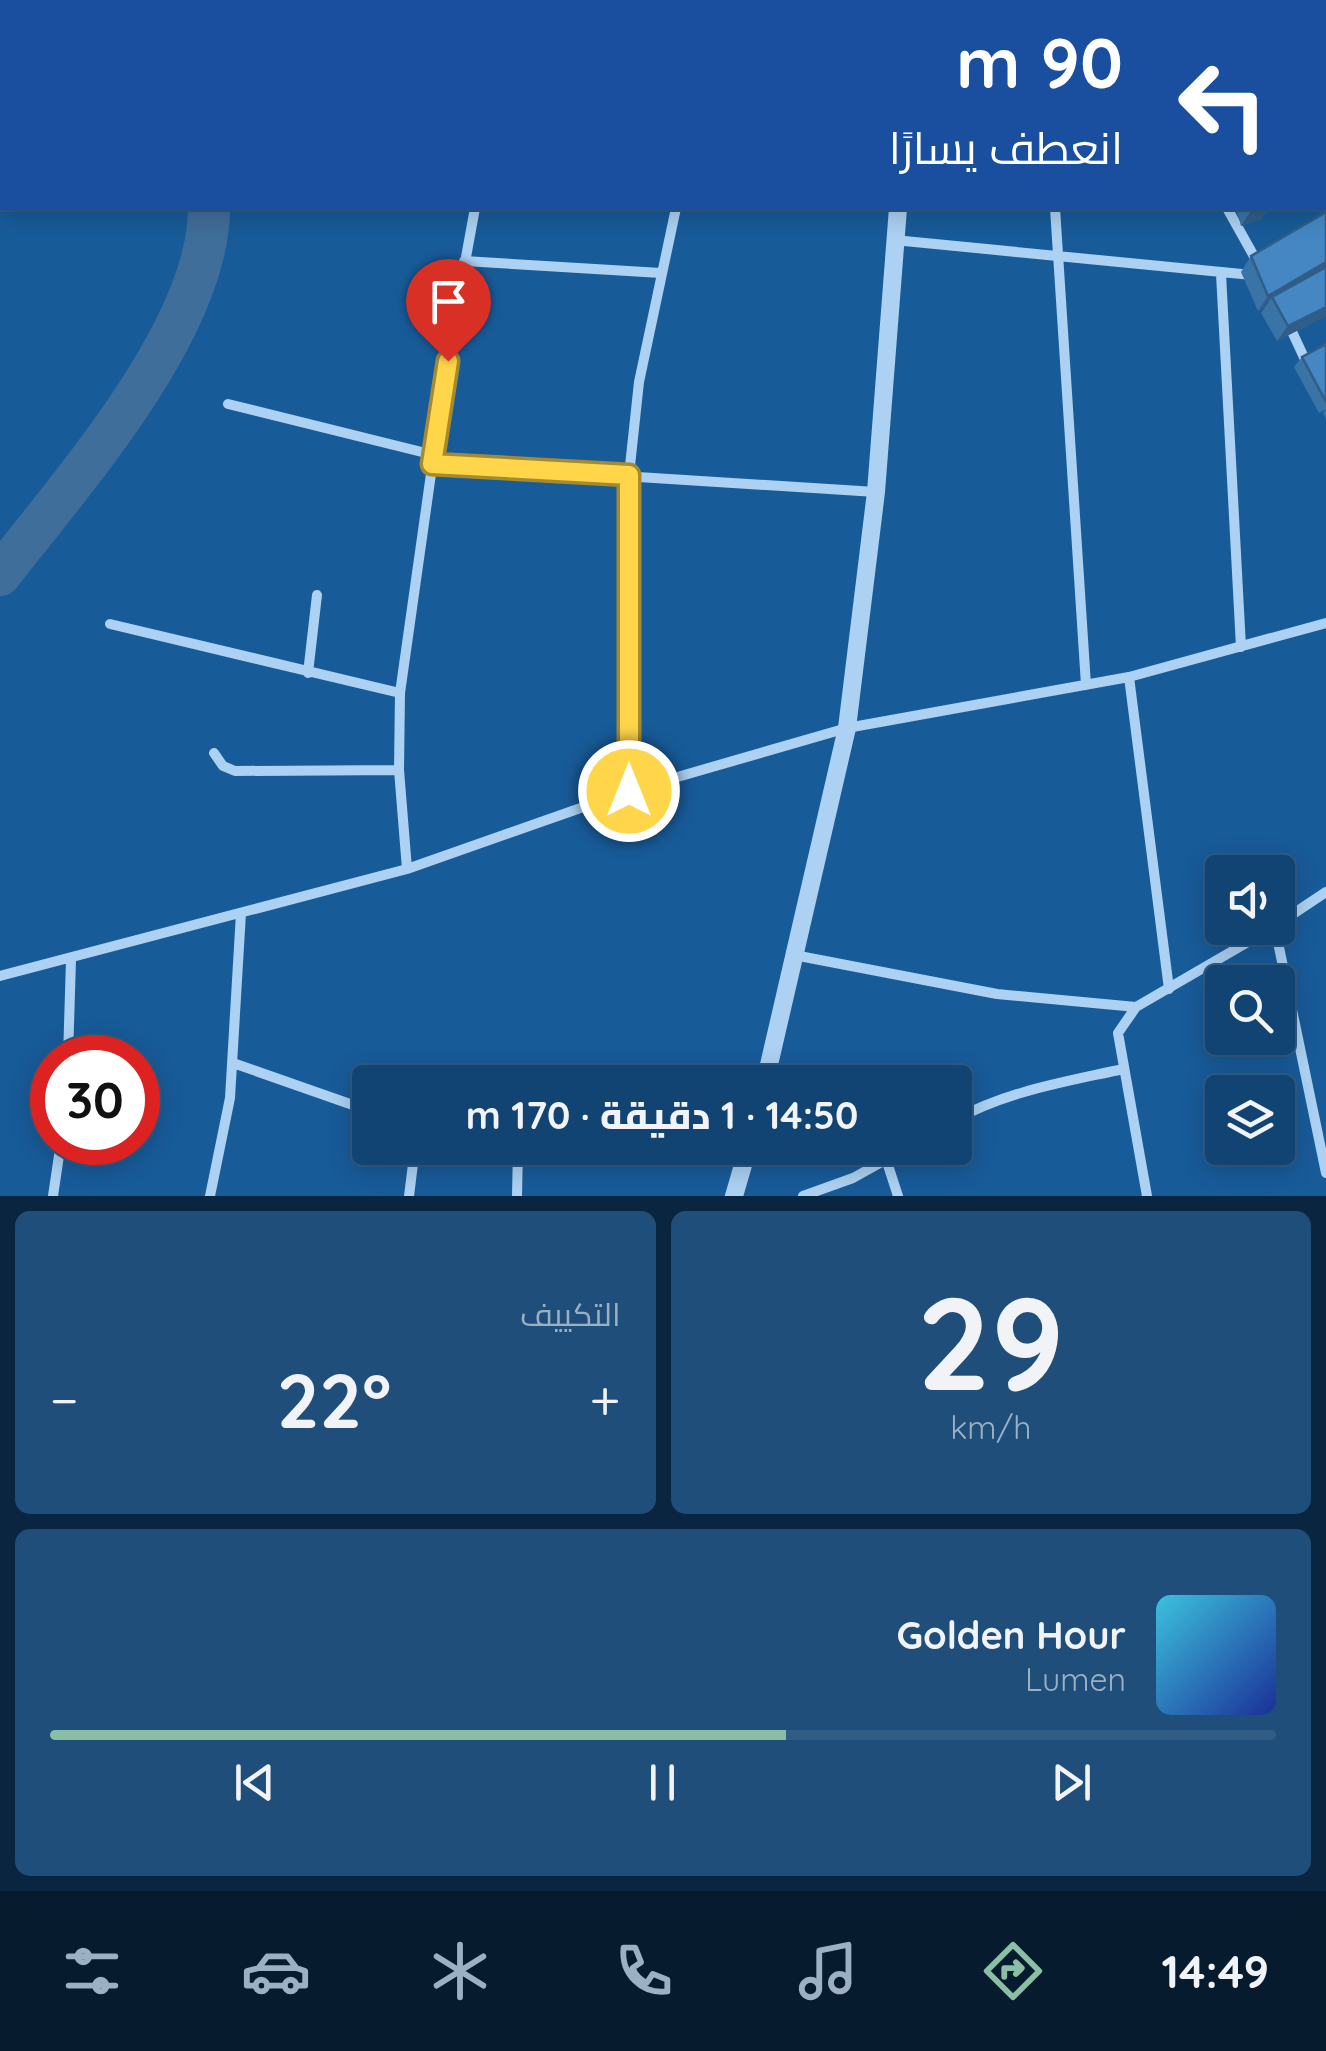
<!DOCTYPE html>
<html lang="ar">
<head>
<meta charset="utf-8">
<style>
  :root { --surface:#124473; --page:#1f4e7b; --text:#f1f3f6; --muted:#9cb0c4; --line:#315c85; --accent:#8abfa5 }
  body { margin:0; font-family:Quicksand,Cairo,sans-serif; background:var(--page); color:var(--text); direction:rtl; height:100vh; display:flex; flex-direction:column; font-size:38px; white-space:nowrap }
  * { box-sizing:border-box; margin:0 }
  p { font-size:32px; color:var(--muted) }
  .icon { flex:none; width:55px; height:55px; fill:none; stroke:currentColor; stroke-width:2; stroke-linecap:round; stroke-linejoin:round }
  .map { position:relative; height:1196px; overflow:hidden; direction:ltr }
  .sheet { display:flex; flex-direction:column; gap:15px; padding:15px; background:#0a253f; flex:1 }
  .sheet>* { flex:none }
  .hud { position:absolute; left:0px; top:0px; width:1328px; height:210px; box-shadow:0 5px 25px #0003,0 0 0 2px var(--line); direction:rtl; background:#1a4fa0; color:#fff; overflow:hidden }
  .buttons { position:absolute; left:1205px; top:855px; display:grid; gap:20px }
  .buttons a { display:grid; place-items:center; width:90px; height:90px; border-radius:10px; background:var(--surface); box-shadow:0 5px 25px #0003,0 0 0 2px var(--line); font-size:50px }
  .speed { position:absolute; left:30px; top:1035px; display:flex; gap:20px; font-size:50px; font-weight:700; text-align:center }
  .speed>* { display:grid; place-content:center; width:130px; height:130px; border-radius:50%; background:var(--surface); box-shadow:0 5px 25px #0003,0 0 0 2px var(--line); line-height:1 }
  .speed .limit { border:15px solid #d22; background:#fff; color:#111 }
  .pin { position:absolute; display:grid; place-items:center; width:85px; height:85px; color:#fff; margin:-102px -42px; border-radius:50% 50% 50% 0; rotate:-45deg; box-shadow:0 0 10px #0007 }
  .pin .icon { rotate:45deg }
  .me { position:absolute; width:110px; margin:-55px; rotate:0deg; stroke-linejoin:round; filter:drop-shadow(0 0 8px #0008) }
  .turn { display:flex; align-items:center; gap:35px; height:210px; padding:0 40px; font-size:45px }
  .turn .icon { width:130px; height:130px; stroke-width:2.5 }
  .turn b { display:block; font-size:70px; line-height:85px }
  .big { font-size:75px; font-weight:800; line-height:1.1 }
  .sheet .card { flex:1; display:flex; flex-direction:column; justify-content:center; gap:15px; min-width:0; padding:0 35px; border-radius:15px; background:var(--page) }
  .sheet .dial { align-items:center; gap:0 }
  .dial b { font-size:130px; line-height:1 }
  .song { display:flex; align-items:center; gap:30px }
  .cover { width:120px; height:120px; border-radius:15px; background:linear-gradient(135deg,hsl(190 70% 55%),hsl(230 70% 35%)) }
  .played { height:10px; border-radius:5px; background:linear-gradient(90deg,var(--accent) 60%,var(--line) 60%) }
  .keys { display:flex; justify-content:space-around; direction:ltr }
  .heat { display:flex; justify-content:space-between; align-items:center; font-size:55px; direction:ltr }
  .sheet .tiles { flex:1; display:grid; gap:15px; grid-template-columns:1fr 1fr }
  .card:last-child { grid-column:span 2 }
  .trip { position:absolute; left:352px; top:1065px; width:620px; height:100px; border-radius:10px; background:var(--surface); box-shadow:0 5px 25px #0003,0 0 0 2px var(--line); font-weight:800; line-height:100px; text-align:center; direction:rtl }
  .menu { display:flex; height:160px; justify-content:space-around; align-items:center; background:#071b2e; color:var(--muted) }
  .menu .icon { width:70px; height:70px }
  .menu .selected { color:var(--accent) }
  .menu b { font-size:45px; color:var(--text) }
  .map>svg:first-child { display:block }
</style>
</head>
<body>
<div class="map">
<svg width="1326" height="1196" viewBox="0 0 1326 1196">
  <rect width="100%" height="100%" fill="#185b99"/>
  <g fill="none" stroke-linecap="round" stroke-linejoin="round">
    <path stroke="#3f6e9a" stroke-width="42" d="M177,0V2
      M0,575C72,482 209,329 209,208"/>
    <path stroke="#acd1f2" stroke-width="10" d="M391,0L398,2
      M1044,0V2
      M1182,0V2
      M369,2L370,0
      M1055,208L1086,685
      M1227,208L1260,267
      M894,240L1252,275
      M464,261L661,273
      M1221,274L1241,647
      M1288,323L1308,366
      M228,404L434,455
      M432,464L876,492
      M110,624L400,693
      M308,673L317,595
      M1129,677L1169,989
      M214,753L223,766L235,771L399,770
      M629,791V475L639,382L676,208
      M407,869L399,770L400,693L447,361L475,208
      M1278,924L1326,892
      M1275,928L1326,1173
      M794,955L997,994L1136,1007
      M0,976L407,869L629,791L847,728L1129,677L1326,623
      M68,1058L71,960
      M233,1063L370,1111
      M528,1082L543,1078L676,1082
      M955,1120C1007,1091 1065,1082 1123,1069
      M886,1159L898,1196
      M53,1196L61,1142
      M210,1196L230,1098L241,913
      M409,1196L415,1148
      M517,1196L518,1148
      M803,1196L853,1178L907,1148
      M1147,1196L1118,1033L1136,1007L1272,928"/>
    <path stroke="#acd1f2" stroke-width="18" d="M923,2L924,0
      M765,1082L847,728L876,492L898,208
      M734,1196L748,1148"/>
  </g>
  <path fill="#3a74a7" d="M1236,208H1270L1261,219L1241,226Z
    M1251,256L1326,316L1277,341L1261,313L1266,306L1258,311L1241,272Z
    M1326,344V419L1323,413L1326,409L1319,413L1294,367L1302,357Z"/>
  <path fill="#305e88" d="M1261,208H1270L1261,219L1241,226L1251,211Z
    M1326,262V271L1272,297L1266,306L1258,311L1268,296Z
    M1326,307V316L1277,341L1288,326Z"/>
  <path fill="#4487c2" stroke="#305e88" stroke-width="2.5" d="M1197,0H1225V2H1186Z
    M1232,0H1310L1294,2H1232Z
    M1325,145H1326L1325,189Z
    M1326,212V262L1268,296L1251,256Z
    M1326,267V307L1288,326L1272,297Z
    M1326,344V402L1302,357Z"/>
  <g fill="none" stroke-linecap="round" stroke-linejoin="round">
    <g stroke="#a68a30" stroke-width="25">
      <path id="route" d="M448,361L432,464L629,475V791"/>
    </g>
    <use href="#route" stroke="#ffd54a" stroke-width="18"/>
  </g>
</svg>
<div class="buttons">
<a><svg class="icon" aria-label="sound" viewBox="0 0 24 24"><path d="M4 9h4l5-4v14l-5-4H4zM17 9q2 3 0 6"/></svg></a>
<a><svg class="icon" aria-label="search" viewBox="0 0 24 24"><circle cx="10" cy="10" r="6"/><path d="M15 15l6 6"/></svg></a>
<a><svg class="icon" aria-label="layers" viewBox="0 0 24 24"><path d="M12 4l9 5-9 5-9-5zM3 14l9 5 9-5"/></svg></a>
</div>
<div class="speed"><div class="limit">30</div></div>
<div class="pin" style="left:448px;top:361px;background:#d93025"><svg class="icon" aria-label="arrive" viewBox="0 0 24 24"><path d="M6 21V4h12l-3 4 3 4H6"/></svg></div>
<svg class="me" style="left:629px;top:791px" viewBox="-20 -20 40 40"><circle r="17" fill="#ffd54a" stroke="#fff" stroke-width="3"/><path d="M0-11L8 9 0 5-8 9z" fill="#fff"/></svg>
<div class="trip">14:50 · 1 دقيقة · 170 m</div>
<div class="hud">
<div class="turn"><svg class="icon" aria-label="left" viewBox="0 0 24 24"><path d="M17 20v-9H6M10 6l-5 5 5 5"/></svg><div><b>90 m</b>انعطف يسارًا</div></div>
</div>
</div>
<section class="sheet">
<div class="tiles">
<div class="card dial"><b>29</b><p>km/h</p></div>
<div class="card"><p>التكييف</p>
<div class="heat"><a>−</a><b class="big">22°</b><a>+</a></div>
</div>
<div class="card">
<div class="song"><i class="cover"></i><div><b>Golden Hour</b><p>Lumen</p></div></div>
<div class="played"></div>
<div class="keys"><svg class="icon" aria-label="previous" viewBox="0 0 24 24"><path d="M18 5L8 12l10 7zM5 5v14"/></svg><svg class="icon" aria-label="pause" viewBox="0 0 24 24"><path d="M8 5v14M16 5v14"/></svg><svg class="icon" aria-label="next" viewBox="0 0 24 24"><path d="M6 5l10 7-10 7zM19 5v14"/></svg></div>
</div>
</div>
</section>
<nav class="menu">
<b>14:49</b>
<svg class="icon selected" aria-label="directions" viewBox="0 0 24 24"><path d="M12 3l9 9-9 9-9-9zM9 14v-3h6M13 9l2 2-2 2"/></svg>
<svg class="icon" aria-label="music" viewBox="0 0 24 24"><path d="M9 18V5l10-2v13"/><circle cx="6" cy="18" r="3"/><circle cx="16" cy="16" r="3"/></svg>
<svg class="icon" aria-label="phone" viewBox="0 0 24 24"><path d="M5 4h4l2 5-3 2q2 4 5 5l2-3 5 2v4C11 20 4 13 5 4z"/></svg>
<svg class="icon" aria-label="climate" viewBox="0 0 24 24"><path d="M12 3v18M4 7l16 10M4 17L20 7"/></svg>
<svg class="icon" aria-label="car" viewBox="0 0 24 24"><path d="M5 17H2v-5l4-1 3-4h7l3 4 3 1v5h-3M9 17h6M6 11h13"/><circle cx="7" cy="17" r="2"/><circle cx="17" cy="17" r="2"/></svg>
<svg class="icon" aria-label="filters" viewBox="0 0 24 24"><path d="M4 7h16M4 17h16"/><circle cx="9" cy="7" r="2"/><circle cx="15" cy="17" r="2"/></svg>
</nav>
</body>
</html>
